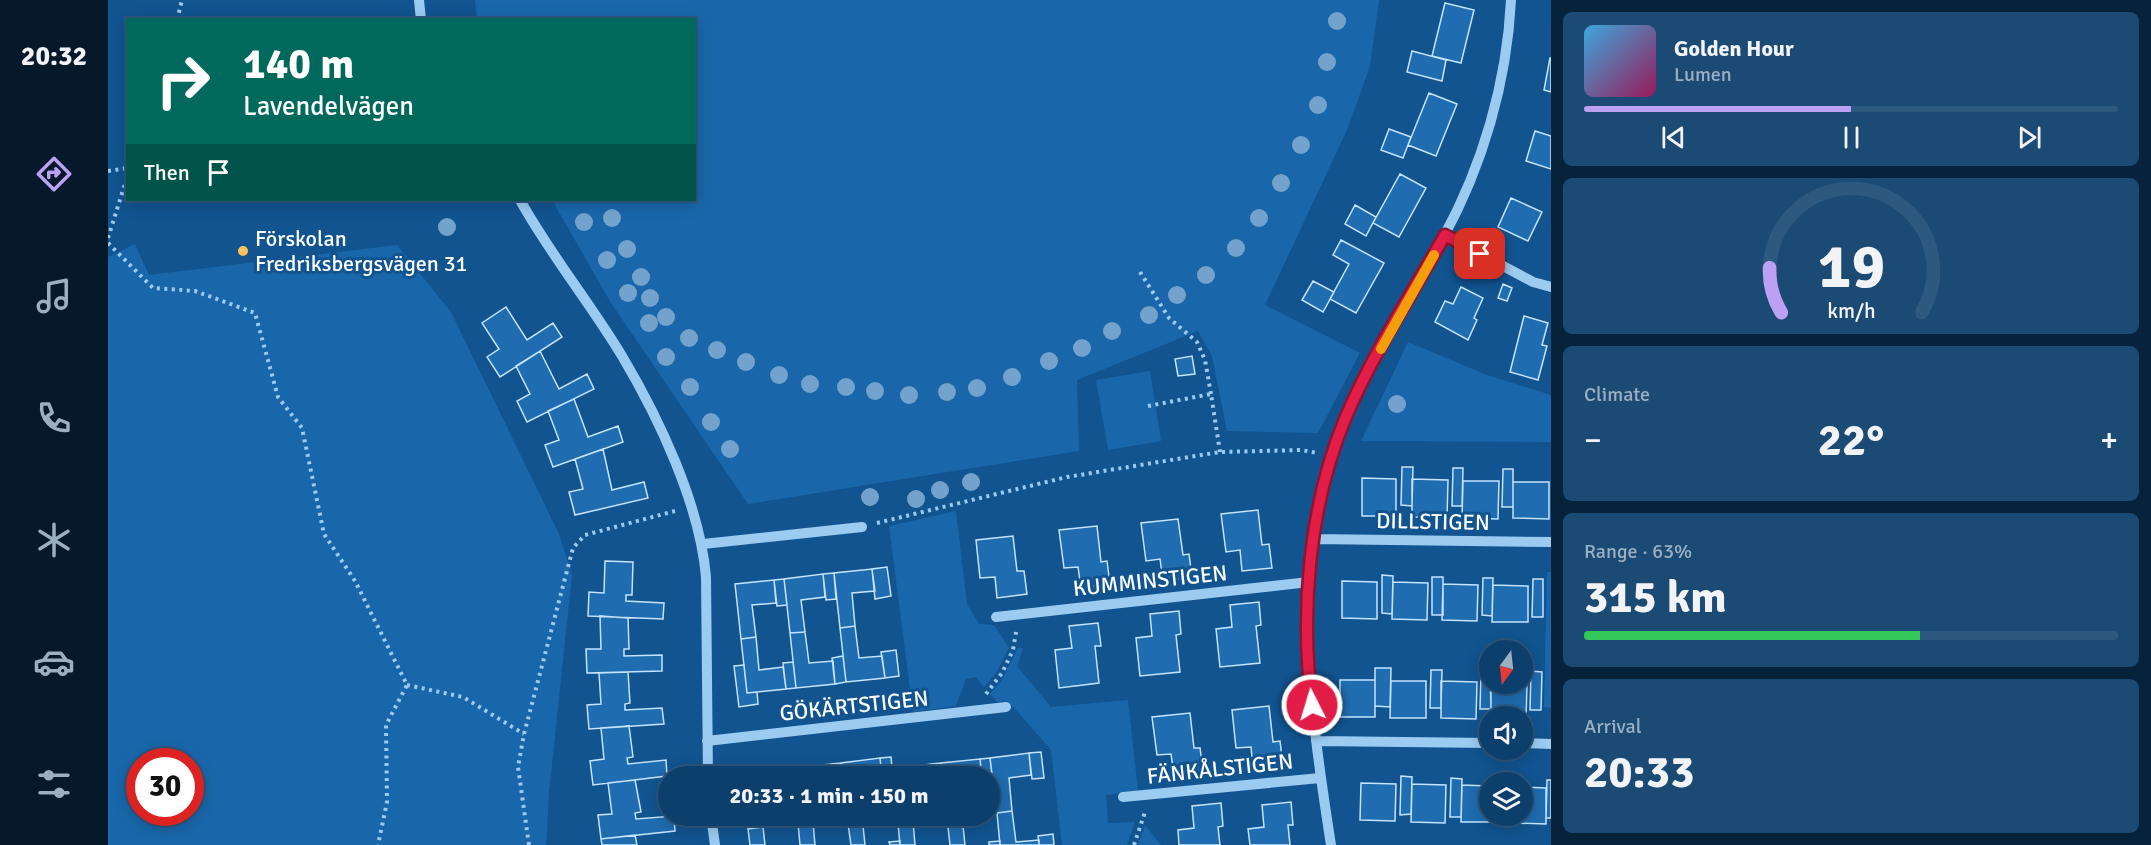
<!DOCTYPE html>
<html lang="en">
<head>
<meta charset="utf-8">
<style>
  :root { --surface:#0d3f6c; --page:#1b4a74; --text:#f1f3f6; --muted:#9aafc2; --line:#2d587f; --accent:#bca0f2 }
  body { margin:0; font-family:Signika,sans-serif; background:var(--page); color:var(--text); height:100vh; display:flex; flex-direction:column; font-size:22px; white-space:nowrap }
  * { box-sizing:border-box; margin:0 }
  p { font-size:20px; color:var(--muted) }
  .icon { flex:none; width:33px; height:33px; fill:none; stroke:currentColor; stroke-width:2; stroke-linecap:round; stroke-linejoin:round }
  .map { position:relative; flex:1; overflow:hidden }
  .sheet { display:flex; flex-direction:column; gap:12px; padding:12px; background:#07233b; width:600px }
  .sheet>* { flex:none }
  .hud { position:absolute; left:18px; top:18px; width:570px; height:183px; border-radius:0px; box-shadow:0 3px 15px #0003,0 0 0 2px var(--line); background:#00695c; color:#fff; overflow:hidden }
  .needle { width:39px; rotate:195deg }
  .fabs { position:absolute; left:1371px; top:640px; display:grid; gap:12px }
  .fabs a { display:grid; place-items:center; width:54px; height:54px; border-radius:50%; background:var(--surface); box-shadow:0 3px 15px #0003,0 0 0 2px var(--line); font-size:30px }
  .speed { position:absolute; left:18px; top:748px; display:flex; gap:12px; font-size:30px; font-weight:700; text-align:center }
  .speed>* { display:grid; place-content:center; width:78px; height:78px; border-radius:50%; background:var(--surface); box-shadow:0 3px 15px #0003,0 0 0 2px var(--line); line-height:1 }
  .speed .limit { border:9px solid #d22; background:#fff; color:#111 }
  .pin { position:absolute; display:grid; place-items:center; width:51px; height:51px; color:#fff; margin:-26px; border-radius:12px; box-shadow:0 3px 9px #0006 }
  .me { position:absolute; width:66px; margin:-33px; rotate:355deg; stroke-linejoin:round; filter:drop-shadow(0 0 4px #0008) }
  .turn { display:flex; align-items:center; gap:21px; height:126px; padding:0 18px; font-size:27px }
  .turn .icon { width:78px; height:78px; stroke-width:2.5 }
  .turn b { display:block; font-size:42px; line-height:51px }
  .then { display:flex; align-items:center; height:57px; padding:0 18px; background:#0003; gap:12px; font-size:22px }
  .big { font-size:45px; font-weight:700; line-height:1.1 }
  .sheet .card { flex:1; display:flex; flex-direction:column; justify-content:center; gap:9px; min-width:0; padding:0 21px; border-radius:9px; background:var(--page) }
  .sheet .dial { align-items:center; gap:0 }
  .dial svg { height:156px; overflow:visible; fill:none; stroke:var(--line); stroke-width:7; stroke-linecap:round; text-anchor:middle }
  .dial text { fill:var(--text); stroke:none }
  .song { display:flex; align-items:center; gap:18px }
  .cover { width:72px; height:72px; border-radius:9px; background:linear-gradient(135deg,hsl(200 70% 55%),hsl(330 70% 35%)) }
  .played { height:6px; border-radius:3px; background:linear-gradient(90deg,var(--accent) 50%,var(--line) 50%) }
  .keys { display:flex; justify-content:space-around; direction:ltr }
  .heat { display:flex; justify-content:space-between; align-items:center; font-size:33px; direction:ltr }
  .charge { height:9px; border-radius:4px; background:linear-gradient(90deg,#34c759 63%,var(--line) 0) }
  .trip { position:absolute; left:550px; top:766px; width:342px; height:60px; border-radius:30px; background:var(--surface); box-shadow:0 3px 15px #0003,0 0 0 2px var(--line); font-weight:700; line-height:60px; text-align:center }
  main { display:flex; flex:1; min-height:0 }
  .dock { display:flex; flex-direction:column; width:108px; justify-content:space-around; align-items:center; background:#05192b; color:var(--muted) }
  .dock .icon { width:42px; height:42px }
  .dock .on { color:var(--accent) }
  .dock b { font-size:27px; color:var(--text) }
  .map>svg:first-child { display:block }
</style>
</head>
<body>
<main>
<nav class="dock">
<b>20:32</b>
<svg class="icon on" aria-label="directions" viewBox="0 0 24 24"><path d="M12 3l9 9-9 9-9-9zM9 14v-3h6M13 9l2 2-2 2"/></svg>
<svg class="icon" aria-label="music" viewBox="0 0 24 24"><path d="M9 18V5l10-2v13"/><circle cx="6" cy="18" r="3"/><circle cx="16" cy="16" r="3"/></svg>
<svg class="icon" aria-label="phone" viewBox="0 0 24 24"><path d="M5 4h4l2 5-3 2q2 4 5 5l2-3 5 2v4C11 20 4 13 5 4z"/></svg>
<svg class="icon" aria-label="climate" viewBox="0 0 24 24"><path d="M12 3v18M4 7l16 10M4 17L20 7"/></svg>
<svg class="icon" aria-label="car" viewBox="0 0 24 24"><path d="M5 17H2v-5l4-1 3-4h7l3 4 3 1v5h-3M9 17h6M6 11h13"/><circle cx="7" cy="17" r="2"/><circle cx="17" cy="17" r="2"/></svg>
<svg class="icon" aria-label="filters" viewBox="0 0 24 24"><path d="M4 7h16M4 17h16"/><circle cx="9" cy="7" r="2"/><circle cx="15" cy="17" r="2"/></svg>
</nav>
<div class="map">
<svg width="1443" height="845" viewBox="0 0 1443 845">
  <rect width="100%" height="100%" fill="#115490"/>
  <path fill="#1967aa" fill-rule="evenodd" d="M367,0H1271L1262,66L1239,130L1157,305L1252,353L1210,433L1119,431L1104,356L1090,331L969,380L971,451L640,504L503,303L444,200H586V20L369,19Z
    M27,244L41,275L289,245L343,312L451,534L464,575L441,793L438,845H0V257ZM32,762H82V813H32Z
    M1300,342L1379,375L1443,395V442L1253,441Z
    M1042,371L1053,441L1000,450L988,380Z
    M848,511L859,604L871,624L886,625L901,648L888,673L876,687L868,677L858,679L848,706L805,712L781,526Z
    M1439,572H1443V708L1436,707Z
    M910,648H915L909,666L943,707L1020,700L1030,791L998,795L1000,823L1027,822L1019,845H954L943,750L900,701L889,702L882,694L894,680Z
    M1037,825L1053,845H1030Z"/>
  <path fill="#1f6cb0" stroke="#c4e3fd" stroke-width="1.5" d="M1337,3L1366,10L1353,63L1324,56Z
    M1304,51L1338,60L1334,81L1299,72Z
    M1442,58H1443V92L1436,90Z
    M1321,93L1349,104L1328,156L1300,145Z
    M1281,129L1303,137L1295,158L1273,150Z
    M1427,131L1443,136V169L1418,161Z
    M1292,174L1318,188L1291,237L1265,223Z
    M1403,198L1434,212L1420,241L1390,227Z
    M1247,205L1268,217L1258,236L1237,224Z
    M1233,240L1276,263L1248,313L1222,299L1241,264L1225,255Z
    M1205,281L1226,292L1215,312L1194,300Z
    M1395,284L1404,288L1399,301L1390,298Z
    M1353,287L1375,298L1366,318L1369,320L1360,340L1327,322L1337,301L1345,304Z
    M398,307L419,340L445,323L454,337L392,377L379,357L391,349L374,323Z
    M1416,316L1440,323L1434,345L1439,346L1430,380L1402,372Z
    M432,351L451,389L479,374L486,389L419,422L409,401L422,394L408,366Z
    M1084,356L1087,374L1070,376L1067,359Z
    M466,399L480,437L510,426L515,442L445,467L437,445L451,440L440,411Z
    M495,449L504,490L536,482L540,498L467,515L461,492L475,489L467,459Z
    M1294,467H1305L1304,506L1293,505Z
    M1345,468H1355L1354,506H1344Z
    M1395,469H1405V507H1394Z
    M1254,478L1288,479V516H1254Z
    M1304,479L1340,480L1339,518L1304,517Z
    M1355,481H1391L1390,519L1354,518Z
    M1405,482H1441V519L1405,518Z
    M1150,510L1154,545L1161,544L1164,568L1134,571L1132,550L1118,552L1113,514Z
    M1070,519L1075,555L1081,554L1084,577L1055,581L1052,559L1038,561L1033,523Z
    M989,526L993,562L999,561L1002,584L973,588L970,567L956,568L951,530Z
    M905,536L909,571H916L919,594L889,598L887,577L872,578L868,540Z
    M497,561L525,562L524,595H518V601L556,603L555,619L480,616L481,592L496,593Z
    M779,567L783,596L767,599L764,569Z
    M764,569L767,591L744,593L747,626L732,628L726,573Z
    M726,573L728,599L718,600L715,574Z
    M715,574L717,597L693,600L697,632L682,633L676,579Z
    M1274,575L1285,576L1284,614L1274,613Z
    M1324,577H1335V615H1324Z
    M1375,578H1385L1384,616L1374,615Z
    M676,579L679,605L669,606L666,580Z
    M1425,579H1435V617H1424Z
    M666,580L668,603L644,605L648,637L633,639L627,584Z
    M1234,581L1269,582V619L1234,618Z
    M1285,582L1320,583L1319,620L1284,619Z
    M1335,584L1370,585L1369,621L1334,620Z
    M1385,585L1420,586V622H1384Z
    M1151,602L1153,625L1148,626L1152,663L1112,667L1108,629L1124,627L1122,605Z
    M1071,611L1073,634L1068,635L1072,672L1032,676L1028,638L1044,636L1042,614Z
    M492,616L520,618L521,649H516V656L554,655V671L479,673L478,649H493Z
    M990,623L993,646H987L991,683L951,688L947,650L964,648L961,626Z
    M747,626L751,658L774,656L777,678L738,682L732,628Z
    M697,632L701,663L725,661L727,684L688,688L682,633Z
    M648,637L651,670L675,667L678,689L639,693L633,639Z
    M788,650L791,676L777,678L773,652Z
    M735,656L738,682L727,684L724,658Z
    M685,662L688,688L678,689L675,663Z
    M636,665L639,693L649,692L650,704L631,707L626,666Z
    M1267,668H1283L1282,707L1267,706Z
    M1323,670H1334L1333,708H1322Z
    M1373,671H1382L1383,709H1372Z
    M1423,671L1434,672L1433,710H1422Z
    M520,672L522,703L517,704V710L554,708L556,724L481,729L479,705L493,704L491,673Z
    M1232,680H1267V717H1232Z
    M1283,681H1318V718H1282Z
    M1333,681L1369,682L1368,719L1333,718Z
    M1383,684H1419L1418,720H1414V717H1383Z
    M1161,706L1165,742L1172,741L1175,765L1145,768L1143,747L1128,748L1124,710Z
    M1082,713L1086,748H1092L1095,771L1066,775L1063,754L1049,755L1044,717Z
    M521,726L525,757L519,758L520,764L558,760L559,776L485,785L482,761L496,759L493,728Z
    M933,752L936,778L924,779L921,753Z
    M921,753L923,775L901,778L904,811L889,813L882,758Z
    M783,757L785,777H774L772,758Z
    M772,758L774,777H735L733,763Z
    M882,758L885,784H882V777H874L872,759Z
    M872,759L874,777H835L833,763Z
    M733,763L735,777H724L723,764Z
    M833,763L835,777H824L823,764Z
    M723,764L724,777H685L684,768Z
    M823,764L824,777H785L784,769Z
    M684,768L685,777H674L673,769Z
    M673,769L674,777H635L634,774Z
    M1293,776L1304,777L1303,814L1292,815Z
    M1343,778L1354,779L1353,817H1342Z
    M1390,779H1404V783H1390Z
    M527,780L533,812L527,813L528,819L566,816L567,831L493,839L490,815L504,814L500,783Z
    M1439,780H1443V818H1438Z
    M1253,783L1288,784L1287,821L1252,820Z
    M1304,784L1338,785L1337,823L1303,822Z
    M1354,785L1382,786V816H1389V822H1353Z
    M1414,787L1438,788V824L1403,823V816H1414Z
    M1183,802L1185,825H1180L1182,845H1142L1140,829L1156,827L1154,805Z
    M1113,803L1115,826L1110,827L1112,845H1071L1070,830L1086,828L1084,806Z
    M904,811L908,842L931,840V845H892L889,813Z
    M639,816H654L655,827L640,829Z
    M689,816H704L705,822L690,823Z
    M754,816L757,845H743L739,817Z
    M789,816H804L805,821L790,823Z
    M854,816L857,845H842L839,818Z
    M805,821L807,845H792L790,823Z
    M705,822L707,845H692L690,823Z
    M655,827L657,845H642L640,829Z
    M945,834L946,845H931L930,836Z
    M527,835L529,845H494L493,839Z
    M792,841V845H782L781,842Z
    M892,841V845H881V842Z"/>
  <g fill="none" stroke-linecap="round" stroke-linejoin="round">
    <path stroke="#9ccbf2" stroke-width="4" stroke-dasharray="3 4.5" stroke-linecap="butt" d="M69,20L74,0
      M0,171L20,168
      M0,238L20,174
      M0,243L45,288L87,291L147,313L170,397L194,428L216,534L247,581L299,685L278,725L279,802L270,845
      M1032,272L1061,318L1089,342L1097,360L1103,394
      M1040,406L1103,394L1112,452
      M769,523L959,477L1112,452L1193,450L1210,453
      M299,685L355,697L416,734
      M878,694L894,673L905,650L908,632
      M421,845L410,767L416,734L465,548L477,535L567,511
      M1026,845L1037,812"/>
    <path stroke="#9ccbf2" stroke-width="10" d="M311,0L313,20
      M412,200C442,254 482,303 514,356C551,418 592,505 598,577L600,777
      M1337,235L1425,282L1443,287
      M1206,539L1443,542
      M595,544L754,527
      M888,617L1201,582
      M599,741L898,707
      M1208,741L1382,743
      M1414,743L1443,744
      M1015,797L1212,778
      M603,816L607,845
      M1223,845C1200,698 1182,564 1236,421C1261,357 1302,298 1335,238C1375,165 1399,82 1403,0"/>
  </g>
  <g fill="#73a3cc">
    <circle cx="1229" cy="21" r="9"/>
    <circle cx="1219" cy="62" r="9"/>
    <circle cx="1210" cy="105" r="9"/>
    <circle cx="1193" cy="145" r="9"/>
    <circle cx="1173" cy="183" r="9"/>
    <circle cx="504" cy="218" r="9"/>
    <circle cx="1151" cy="218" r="9"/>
    <circle cx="476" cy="222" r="9"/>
    <circle cx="339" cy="227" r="9"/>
    <circle cx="1128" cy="248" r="9"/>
    <circle cx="519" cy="249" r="9"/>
    <circle cx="499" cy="260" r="9"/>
    <circle cx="1098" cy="275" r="9"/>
    <circle cx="533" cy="277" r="9"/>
    <circle cx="520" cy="293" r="9"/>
    <circle cx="1069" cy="295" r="9"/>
    <circle cx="542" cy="298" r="9"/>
    <circle cx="1041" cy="315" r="9"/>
    <circle cx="558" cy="317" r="9"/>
    <circle cx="541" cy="323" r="9"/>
    <circle cx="1004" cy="331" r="9"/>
    <circle cx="581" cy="338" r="9"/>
    <circle cx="974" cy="348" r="9"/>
    <circle cx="609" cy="350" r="9"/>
    <circle cx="558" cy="357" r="9"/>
    <circle cx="941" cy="361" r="9"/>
    <circle cx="638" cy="362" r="9"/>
    <circle cx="671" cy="375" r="9"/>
    <circle cx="904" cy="377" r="9"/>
    <circle cx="702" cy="384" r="9"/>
    <circle cx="582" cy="387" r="9"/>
    <circle cx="738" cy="387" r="9"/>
    <circle cx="869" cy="388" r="9"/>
    <circle cx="767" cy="391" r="9"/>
    <circle cx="839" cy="392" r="9"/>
    <circle cx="801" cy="395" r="9"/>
    <circle cx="1289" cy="404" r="9"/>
    <circle cx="603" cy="422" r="9"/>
    <circle cx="622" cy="449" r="9"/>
    <circle cx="863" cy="482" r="9"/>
    <circle cx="832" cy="490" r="9"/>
    <circle cx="762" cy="497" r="9"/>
    <circle cx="808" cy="499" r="9"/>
  </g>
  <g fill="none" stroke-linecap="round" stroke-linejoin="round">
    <g stroke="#92132f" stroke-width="15">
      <path id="route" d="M1204,705C1192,611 1201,506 1237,419C1264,355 1303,295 1337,235L1372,254"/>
    </g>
    <use href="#route" stroke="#e11d48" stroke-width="10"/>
    <path stroke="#f59e0b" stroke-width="10" d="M1273,349L1326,255"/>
  </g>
  <circle fill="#ffc25e" stroke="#115490" stroke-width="2" cx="135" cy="251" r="6"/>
  <g text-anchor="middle" stroke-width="6" stroke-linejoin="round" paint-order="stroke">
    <g font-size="22" fill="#fff" stroke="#115490" text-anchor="start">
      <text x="147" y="246">Förskolan<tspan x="147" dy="25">Fredriksbergsvägen 31</tspan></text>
    </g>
    <g font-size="22" fill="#fff" stroke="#115490">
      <text transform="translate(1325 521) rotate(1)" y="8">DILLSTIGEN</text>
      <text transform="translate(1042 580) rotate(-6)" y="8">KUMMINSTIGEN</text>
      <text transform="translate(746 705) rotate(-6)" y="8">GÖKÄRTSTIGEN</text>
      <text transform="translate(1112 768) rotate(-6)" y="8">FÄNKÅLSTIGEN</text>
    </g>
  </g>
</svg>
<div class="fabs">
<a><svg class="needle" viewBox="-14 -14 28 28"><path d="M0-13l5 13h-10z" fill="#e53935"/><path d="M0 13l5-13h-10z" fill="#9aafc2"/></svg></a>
<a><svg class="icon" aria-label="sound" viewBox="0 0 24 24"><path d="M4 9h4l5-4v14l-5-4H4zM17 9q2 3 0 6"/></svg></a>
<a><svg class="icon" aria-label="layers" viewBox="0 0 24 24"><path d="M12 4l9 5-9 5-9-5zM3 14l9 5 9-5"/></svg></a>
</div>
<div class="speed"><div class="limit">30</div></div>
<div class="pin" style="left:1372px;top:254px;background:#d93025"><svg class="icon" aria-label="arrive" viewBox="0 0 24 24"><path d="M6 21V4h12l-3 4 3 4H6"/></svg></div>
<svg class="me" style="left:1204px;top:705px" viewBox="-20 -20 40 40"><circle r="17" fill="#e11d48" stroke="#fff" stroke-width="3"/><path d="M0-11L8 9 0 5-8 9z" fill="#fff"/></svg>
<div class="trip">20:33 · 1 min · 150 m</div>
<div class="hud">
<div class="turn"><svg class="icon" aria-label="right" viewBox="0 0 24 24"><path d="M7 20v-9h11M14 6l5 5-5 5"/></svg><div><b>140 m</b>Lavendelvägen</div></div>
<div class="then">Then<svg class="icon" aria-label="arrive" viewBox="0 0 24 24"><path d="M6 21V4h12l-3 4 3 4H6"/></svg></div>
</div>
</div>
<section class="sheet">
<div class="card">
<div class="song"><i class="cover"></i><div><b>Golden Hour</b><p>Lumen</p></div></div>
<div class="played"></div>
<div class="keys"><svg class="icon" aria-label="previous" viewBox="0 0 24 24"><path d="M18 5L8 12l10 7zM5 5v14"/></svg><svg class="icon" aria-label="pause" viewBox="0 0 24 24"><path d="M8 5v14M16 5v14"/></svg><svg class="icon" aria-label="next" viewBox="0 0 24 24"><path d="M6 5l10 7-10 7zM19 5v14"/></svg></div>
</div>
<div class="card dial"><svg viewBox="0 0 100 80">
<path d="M14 69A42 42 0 1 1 86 69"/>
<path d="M14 69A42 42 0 0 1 8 46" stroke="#bca0f2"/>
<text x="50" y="56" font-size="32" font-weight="700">19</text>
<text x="50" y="72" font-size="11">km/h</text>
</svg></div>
<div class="card"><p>Climate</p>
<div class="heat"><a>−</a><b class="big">22°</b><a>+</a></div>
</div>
<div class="card"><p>Range · 63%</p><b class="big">315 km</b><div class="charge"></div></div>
<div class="card"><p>Arrival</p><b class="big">20:33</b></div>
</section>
</main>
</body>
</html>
